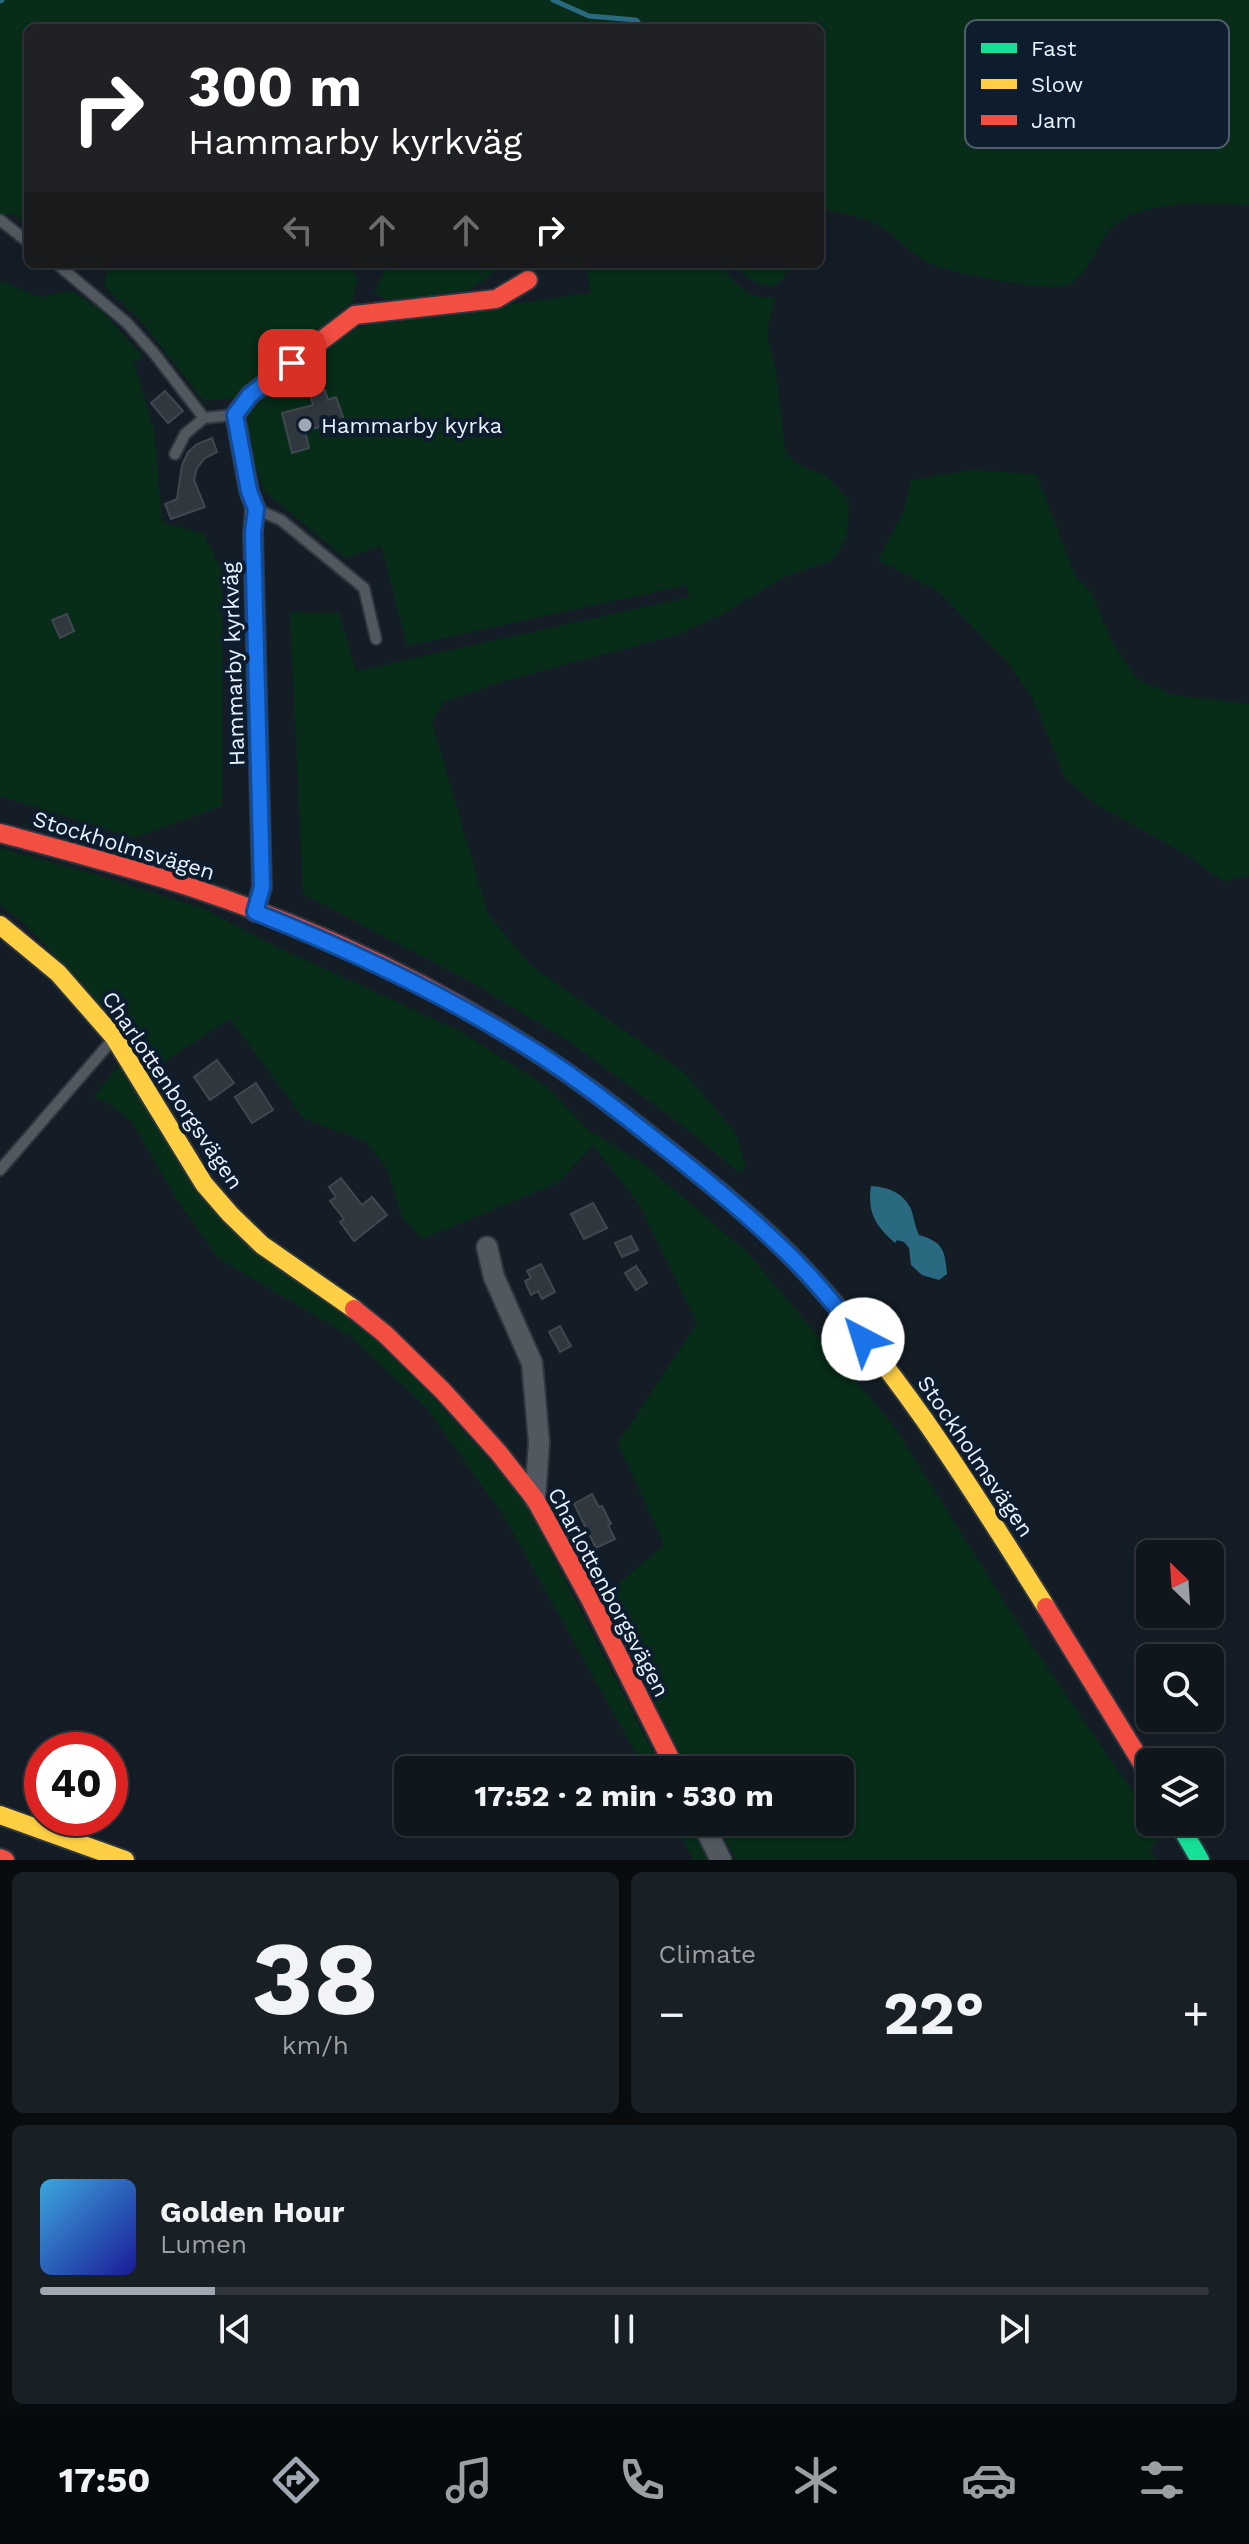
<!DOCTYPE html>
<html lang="en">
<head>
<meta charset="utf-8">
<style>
  :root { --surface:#0f161c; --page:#181f25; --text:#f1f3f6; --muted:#9b9fa3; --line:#2f353b; --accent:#9ea7b2 }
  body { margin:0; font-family:"Work Sans",sans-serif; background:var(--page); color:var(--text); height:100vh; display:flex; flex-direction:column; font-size:30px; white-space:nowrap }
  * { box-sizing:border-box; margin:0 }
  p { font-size:26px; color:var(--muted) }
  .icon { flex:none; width:44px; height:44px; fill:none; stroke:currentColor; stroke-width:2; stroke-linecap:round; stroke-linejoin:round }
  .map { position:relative; height:1860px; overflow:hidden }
  .side { display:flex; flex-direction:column; gap:12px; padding:12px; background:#080c0f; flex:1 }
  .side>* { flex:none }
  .banner { position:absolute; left:24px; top:24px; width:800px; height:244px; border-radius:12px; box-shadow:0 2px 6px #0004,0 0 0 2px var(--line); background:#202124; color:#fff; overflow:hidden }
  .needle { width:52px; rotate:335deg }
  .buttons { position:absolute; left:1136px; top:1540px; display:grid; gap:16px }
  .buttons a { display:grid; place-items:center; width:88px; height:88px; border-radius:12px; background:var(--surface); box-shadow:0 2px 6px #0004,0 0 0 2px var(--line); font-size:40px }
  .speed { position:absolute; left:24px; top:1732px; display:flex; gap:16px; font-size:40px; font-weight:700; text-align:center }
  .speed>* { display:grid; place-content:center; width:104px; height:104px; border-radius:50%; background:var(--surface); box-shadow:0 2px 6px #0004,0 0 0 2px var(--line); line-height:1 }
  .speed .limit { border:12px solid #d22; background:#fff; color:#111 }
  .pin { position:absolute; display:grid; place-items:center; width:68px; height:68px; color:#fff; margin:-34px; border-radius:16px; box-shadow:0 4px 12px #0006 }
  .me { position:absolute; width:88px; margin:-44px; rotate:320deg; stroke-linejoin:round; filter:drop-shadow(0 0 6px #0008) }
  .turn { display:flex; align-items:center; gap:28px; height:168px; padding:0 32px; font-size:36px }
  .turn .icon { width:104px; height:104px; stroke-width:2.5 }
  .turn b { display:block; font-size:56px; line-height:68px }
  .lanes { display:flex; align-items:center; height:76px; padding:0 32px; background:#0003; justify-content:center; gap:40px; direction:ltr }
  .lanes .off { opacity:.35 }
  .big { font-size:60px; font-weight:700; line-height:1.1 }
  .side .card { flex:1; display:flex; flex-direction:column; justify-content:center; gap:12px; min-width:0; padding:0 28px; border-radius:12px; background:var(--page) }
  .side .dial { align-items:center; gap:0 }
  .dial b { font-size:104px; line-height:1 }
  .song { display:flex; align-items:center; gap:24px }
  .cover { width:96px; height:96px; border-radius:12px; background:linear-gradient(135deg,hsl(200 70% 55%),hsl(240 70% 35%)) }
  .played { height:8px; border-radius:4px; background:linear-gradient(90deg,var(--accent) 15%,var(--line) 15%) }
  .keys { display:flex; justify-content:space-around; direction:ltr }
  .heat { display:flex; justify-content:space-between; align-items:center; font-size:44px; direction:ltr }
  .side .tiles { flex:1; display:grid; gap:12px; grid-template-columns:1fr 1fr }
  .card:last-child { grid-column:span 2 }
  .trip { position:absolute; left:394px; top:1756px; width:460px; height:80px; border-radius:12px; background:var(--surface); box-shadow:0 2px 6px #0004,0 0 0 2px var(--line); font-weight:700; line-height:80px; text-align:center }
  .tabs { display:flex; height:128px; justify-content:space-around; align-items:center; background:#06090b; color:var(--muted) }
  .tabs .icon { width:56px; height:56px }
  .tabs .active { color:var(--accent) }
  .tabs b { font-size:36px; color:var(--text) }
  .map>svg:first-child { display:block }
</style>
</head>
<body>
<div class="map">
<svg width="1249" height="1860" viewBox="0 0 1249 1860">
  <rect width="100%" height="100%" fill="#141d26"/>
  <path fill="#072c18" d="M0,0H1249V205C1208,203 1154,199 1118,222C1097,235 1089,285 1058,287C1034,288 948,273 927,262C911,254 898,238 883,228C864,215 841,214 820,208V28H28V225L10,212L0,222Z
    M101,264H349L357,277L353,301L236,398L204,401L139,319L104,286L108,270Z
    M388,264H506L469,290L388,301L374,292Z
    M587,264H720C737,285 747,301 776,297L768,323V341L776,371L785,451L795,463L828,477L849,501L847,538L831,561L784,577L719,616L676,635L504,681L444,702L432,722L488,914L531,966L684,1072L735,1132L746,1167L740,1173L684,1127L570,1042L471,982L303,894L290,612L339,613L356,671L689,597L687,585L407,646L381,546L345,558L265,492L254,462L247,424L252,405L350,331L372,324L590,293Z
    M734,264H791L783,280L772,287C755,284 744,277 734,264Z
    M0,280L39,297L72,291L100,309L143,356L134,364L154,429L162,522L204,534L222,572V806L135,838L0,796Z
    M970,470L1036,474L1076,577L1092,593L1111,639L1136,678L1170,694L1249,704V875L1224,882L1187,855L1097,805L1065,778L1033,699L1009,664L939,592L878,560L904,510L911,480Z
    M0,848L91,873L202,908L275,946L458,1030L548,1087L587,1129L644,1164L748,1253L894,1426L1029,1641L1150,1817V1822H1153L1160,1832L1150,1852L1158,1860H736L715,1822H840V1770H689L601,1598L664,1545L618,1443L697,1323L640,1206L593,1145L558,1183L422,1239L402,1217L386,1167L366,1142L303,1118L230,1019L147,1073L111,1016L24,923L0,905Z
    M120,1064L194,1186L393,1353L523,1498L662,1770H645L505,1518L426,1407L351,1337L218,1258L177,1200L132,1122L111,1105L93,1097Z
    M673,1822H689L710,1860H694Z"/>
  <path fill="#296a80" d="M871,1186C887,1187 903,1192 911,1209C914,1217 914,1224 919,1235C943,1242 945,1250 947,1274L939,1280L922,1275L911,1265L909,1248L904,1242L897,1240L895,1243C876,1226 867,1213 871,1186Z"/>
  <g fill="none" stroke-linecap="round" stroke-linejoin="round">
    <path stroke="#296a80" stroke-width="5" d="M553,0L589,16L636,20L643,28
      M0,1L2,0"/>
  </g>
  <path fill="#30383f" stroke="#40474f" stroke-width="2" d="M325,390L328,400L336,397L344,420L305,431L309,448L292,453L282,413L313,405L310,394Z
    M165,391L183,411L168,423L151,403Z
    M212,438L217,452L205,458L197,468L194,480L205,507L171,519L165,504L177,499L182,465L188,452L197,444Z
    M67,614L74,631L60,638L52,620Z
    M217,1060L234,1083L210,1100L194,1077Z
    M256,1083L273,1110L252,1123L235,1097Z
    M341,1178L362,1205L372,1197L387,1215L354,1241L340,1222L344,1219L330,1201L336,1197L329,1187Z
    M593,1203L607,1228L584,1239L571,1214Z
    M631,1236L638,1250L622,1257L615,1243Z
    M541,1264L555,1292L542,1299L538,1291L531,1295L525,1281L531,1278L527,1271Z
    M636,1266L647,1283L636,1290L625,1273Z
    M560,1326L571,1346L560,1352L549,1332Z
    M592,1494L599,1507L602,1506L611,1524L608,1525L615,1539L596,1548L574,1504Z"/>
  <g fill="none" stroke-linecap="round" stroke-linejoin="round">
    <g stroke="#2f363e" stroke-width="14">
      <path id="lane" d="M0,220L28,242
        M57,264L127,323L153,352L204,418L233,415
        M175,454L185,434L204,418
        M258,510L281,520L364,588L376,639
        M0,1170L114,1038"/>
    </g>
    <g stroke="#2f363e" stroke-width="24">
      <path id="street" d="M487,1247L494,1277L532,1363L539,1442L535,1499
        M702,1822L721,1860"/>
    </g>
    <g stroke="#2f363e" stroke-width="22">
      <path id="fast" d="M1178,1822L1200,1860"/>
    </g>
    <g stroke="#2f363e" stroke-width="22">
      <path id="slow" d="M255,912L262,887L253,533L255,507
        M0,925L58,973L114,1037L204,1184L230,1214L262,1245L354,1309
        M627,1117C682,1161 739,1204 789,1254C891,1358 969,1484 1046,1607
        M0,1815L125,1860"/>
    </g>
    <g stroke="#2f363e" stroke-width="22">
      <path id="jam" d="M255,507L249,491L235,415L250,395L355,315L496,299L528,280
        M0,833C67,851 133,868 199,890C351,941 501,1018 627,1117
        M354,1309L385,1334L443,1391L498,1452L535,1499L590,1599L676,1770
        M1046,1607L1150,1776
        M0,1858L5,1860"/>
    </g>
    <use href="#lane" stroke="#525860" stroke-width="10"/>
    <use href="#street" stroke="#525860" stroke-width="20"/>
    <use href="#fast" stroke="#16e098" stroke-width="18"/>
    <use href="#slow" stroke="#ffcf43" stroke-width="18"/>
    <use href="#jam" stroke="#f24e42" stroke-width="18"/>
  </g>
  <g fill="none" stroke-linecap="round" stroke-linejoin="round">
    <g stroke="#114b97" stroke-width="20">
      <path id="route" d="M292,363L250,395L235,415L249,491L256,509L253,533L262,887L255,912C351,950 444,994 531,1049C573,1075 611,1105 649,1135C703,1177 757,1221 804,1270C825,1292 843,1316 863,1339"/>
    </g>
    <use href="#route" stroke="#1a73e8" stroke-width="14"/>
  </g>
  <circle fill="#9ea7b2" stroke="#0d1d2d" stroke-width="3" cx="305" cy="425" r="8"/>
  <g text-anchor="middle" stroke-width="8" stroke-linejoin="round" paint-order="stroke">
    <g font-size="22" fill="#e8f2fe" stroke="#0d1d2d" text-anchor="start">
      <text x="321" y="433">Hammarby kyrka</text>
    </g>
    <g font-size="22" fill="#e8f2fe" stroke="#0d1d2d">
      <text transform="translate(233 664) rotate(-92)" y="8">Hammarby kyrkväg</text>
      <text transform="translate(124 845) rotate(17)" y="8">Stockholmsvägen</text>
      <text transform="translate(173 1090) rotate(56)" y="8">Charlottenborgsvägen</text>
      <text transform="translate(976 1456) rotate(56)" y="8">Stockholmsvägen</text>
      <text transform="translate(609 1592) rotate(62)" y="8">Charlottenborgsvägen</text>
    </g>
  </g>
  <rect x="965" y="20" width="264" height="128" rx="12" fill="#0d1d2d" stroke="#4f5d6c" stroke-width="2"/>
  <rect x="981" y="43" width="36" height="10" fill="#16e098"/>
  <rect x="981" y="79" width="36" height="10" fill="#ffcf43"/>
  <rect x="981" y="115" width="36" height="10" fill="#f24e42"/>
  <g font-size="22" fill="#e8f2fe">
    <text x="1031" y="56">Fast</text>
    <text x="1031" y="92">Slow</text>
    <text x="1031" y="128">Jam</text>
  </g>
</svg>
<div class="buttons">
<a><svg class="needle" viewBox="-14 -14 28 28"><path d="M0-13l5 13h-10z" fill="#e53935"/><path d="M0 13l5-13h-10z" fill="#9b9fa3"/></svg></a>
<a><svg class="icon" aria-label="search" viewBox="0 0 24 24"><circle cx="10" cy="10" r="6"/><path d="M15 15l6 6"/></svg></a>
<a><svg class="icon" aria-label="layers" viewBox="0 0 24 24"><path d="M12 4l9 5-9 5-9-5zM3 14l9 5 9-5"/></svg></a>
</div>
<div class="speed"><div class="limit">40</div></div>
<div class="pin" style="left:292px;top:363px;background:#d93025"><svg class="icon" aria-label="arrive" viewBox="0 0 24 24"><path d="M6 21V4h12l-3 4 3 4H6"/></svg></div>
<svg class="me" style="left:863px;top:1339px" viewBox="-20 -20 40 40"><circle r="19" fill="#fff"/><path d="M0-13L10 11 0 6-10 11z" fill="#1a73e8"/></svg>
<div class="trip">17:52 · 2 min · 530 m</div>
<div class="banner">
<div class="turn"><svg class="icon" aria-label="right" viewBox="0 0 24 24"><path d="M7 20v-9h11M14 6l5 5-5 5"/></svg><div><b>300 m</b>Hammarby kyrkväg</div></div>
<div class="lanes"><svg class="icon off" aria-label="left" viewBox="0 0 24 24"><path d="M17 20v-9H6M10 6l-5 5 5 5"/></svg><svg class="icon off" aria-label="ahead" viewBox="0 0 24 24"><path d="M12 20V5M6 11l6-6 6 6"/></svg><svg class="icon off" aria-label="ahead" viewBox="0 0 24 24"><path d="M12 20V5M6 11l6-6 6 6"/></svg><svg class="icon" aria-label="right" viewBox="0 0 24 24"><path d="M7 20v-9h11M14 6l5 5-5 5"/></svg></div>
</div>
</div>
<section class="side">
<div class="tiles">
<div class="card dial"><b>38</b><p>km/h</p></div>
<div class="card"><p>Climate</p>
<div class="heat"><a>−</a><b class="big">22°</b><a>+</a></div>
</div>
<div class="card">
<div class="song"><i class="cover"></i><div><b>Golden Hour</b><p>Lumen</p></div></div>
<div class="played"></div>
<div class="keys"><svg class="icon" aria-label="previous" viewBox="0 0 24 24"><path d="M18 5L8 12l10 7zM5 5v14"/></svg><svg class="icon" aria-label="pause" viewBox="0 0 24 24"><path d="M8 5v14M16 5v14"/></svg><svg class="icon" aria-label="next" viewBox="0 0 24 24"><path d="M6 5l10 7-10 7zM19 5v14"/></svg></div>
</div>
</div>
</section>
<nav class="tabs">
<b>17:50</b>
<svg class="icon active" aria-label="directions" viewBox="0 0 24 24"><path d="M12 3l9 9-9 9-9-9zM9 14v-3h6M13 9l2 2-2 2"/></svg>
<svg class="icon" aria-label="music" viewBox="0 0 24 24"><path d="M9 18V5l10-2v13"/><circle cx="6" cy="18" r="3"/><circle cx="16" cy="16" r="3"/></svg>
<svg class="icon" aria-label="phone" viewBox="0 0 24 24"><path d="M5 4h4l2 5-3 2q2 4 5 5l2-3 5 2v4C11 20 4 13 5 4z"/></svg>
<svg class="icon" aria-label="climate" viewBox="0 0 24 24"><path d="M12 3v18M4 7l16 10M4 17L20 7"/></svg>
<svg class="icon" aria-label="car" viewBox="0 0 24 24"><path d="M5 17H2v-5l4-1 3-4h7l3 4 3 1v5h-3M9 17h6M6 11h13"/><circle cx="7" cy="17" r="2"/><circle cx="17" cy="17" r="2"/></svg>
<svg class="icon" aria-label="filters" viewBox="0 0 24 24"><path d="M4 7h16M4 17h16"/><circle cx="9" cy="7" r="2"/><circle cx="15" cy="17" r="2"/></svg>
</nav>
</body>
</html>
